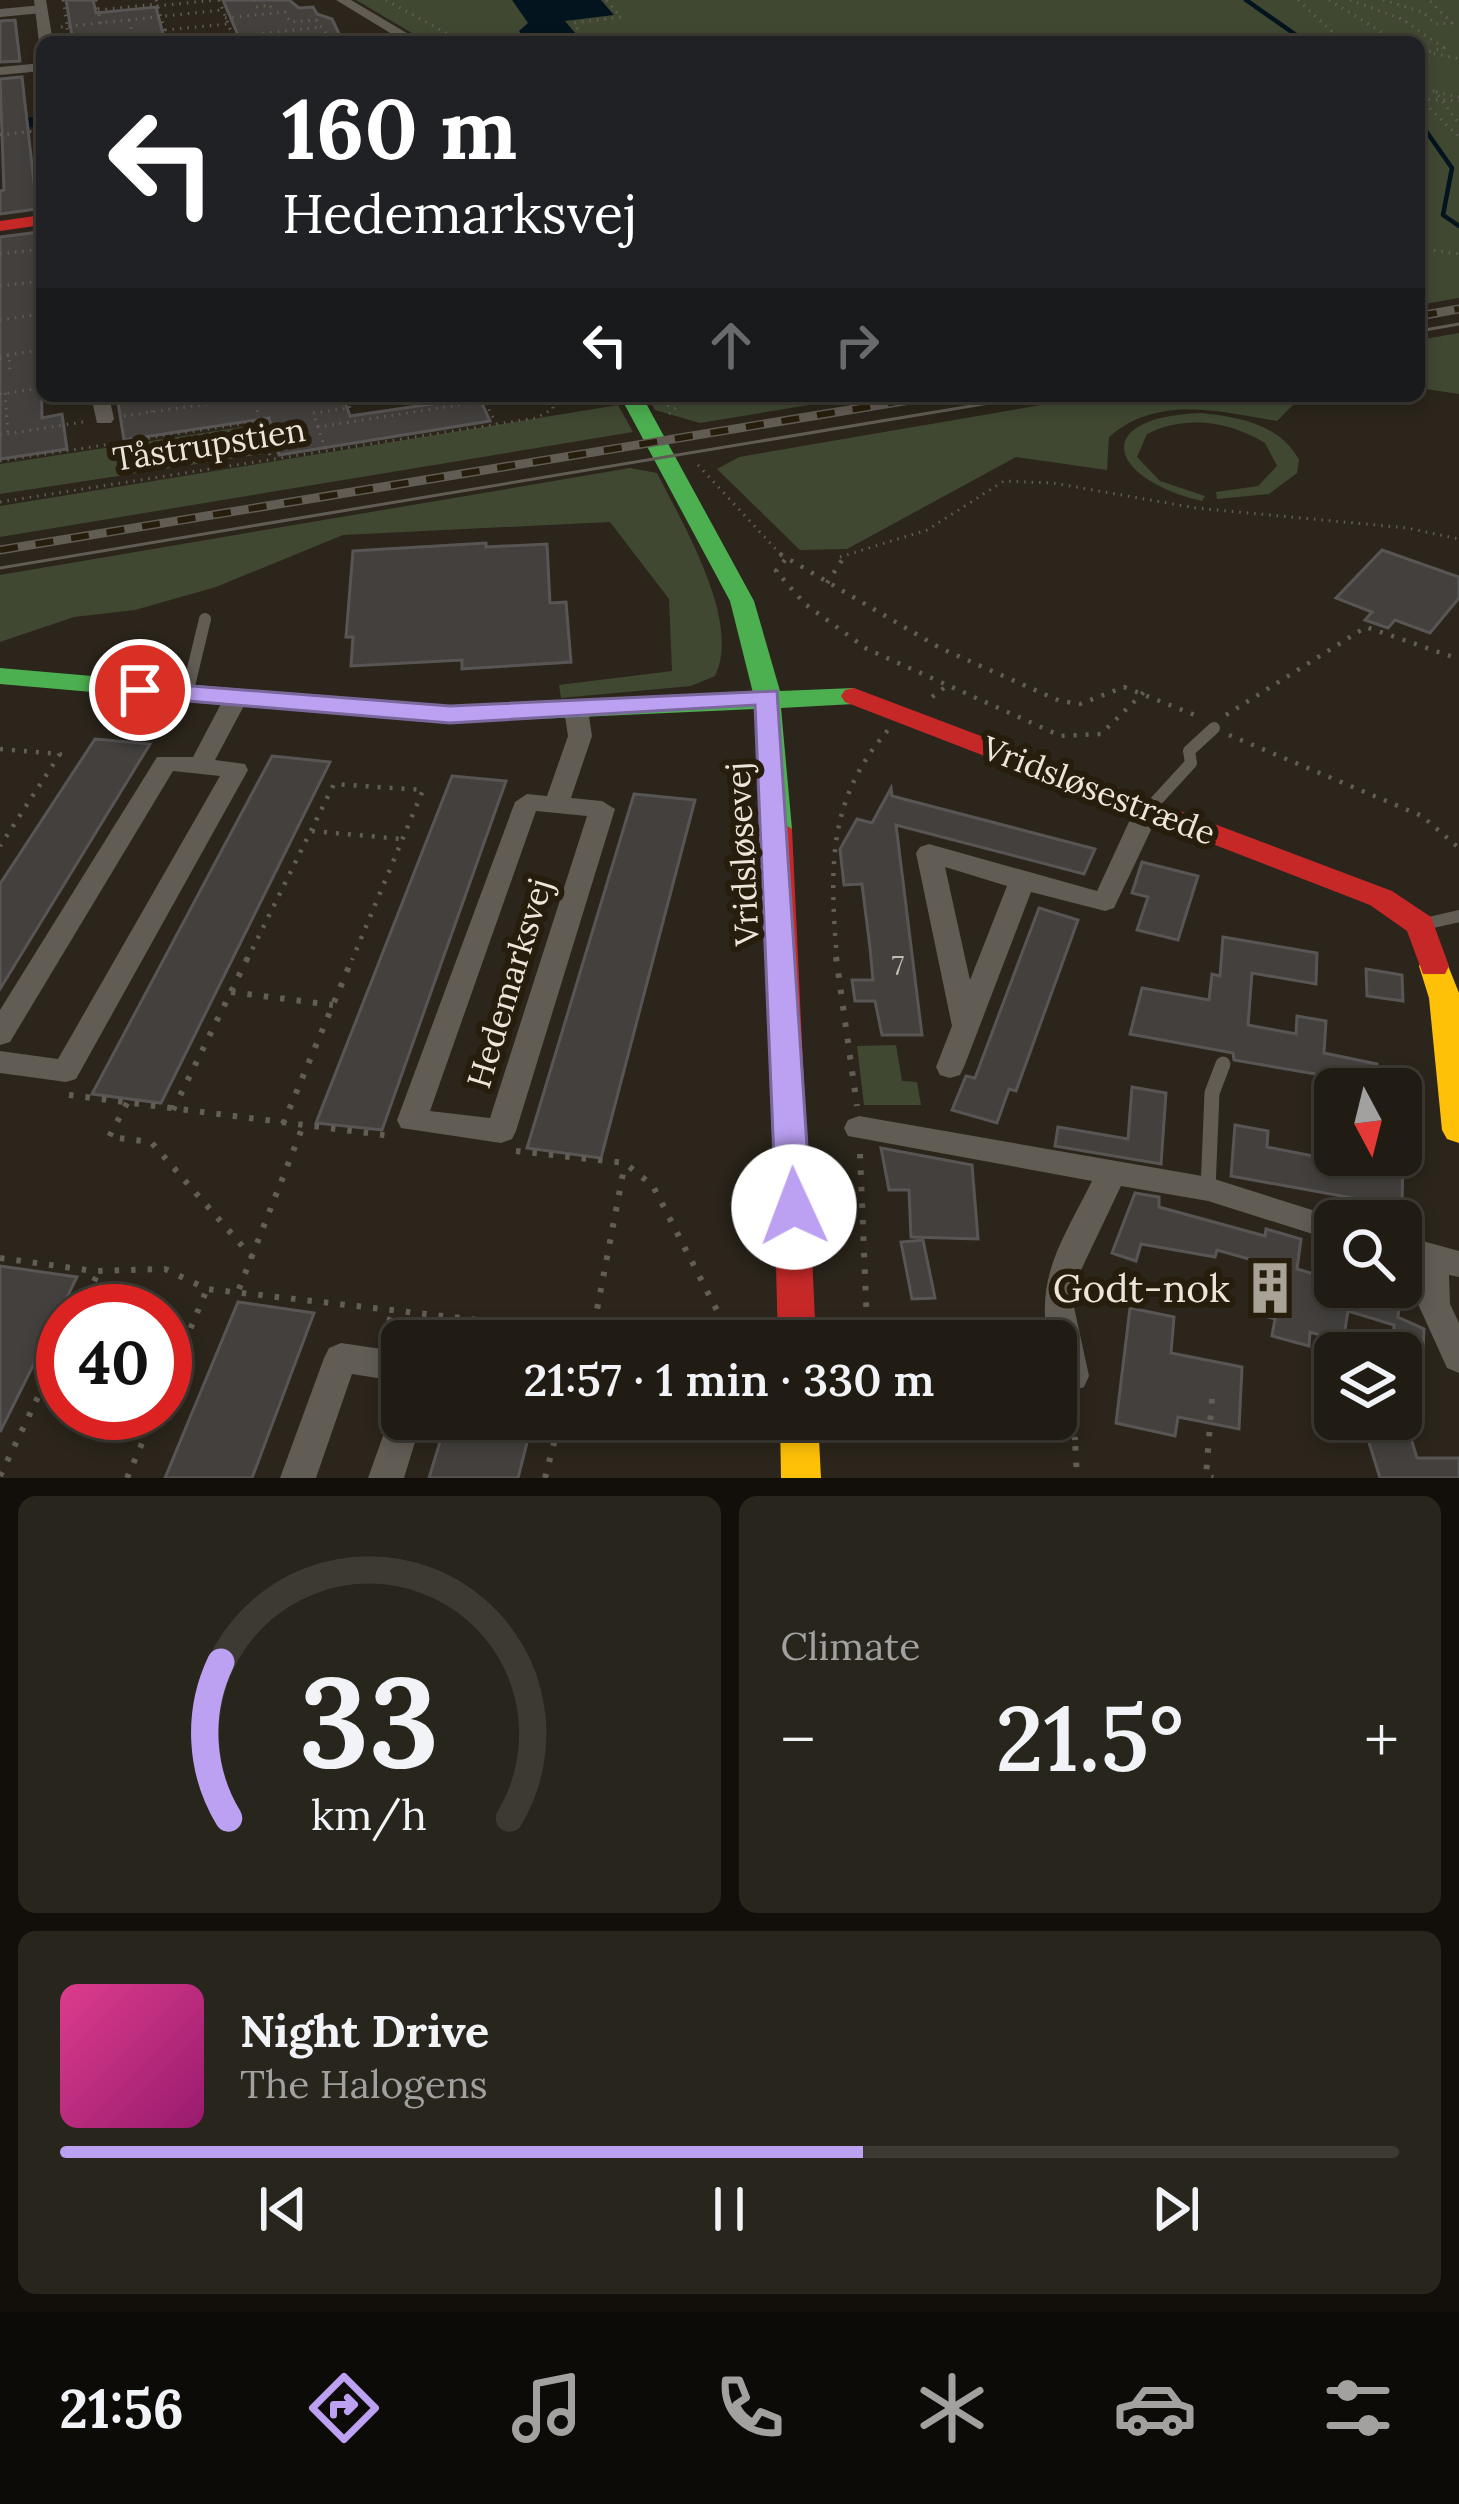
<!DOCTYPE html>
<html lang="en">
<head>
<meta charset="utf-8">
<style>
  :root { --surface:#201c14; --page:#28251d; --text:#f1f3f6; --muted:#a2a1a0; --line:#3d3a34; --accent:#bca0f2 }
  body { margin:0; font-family:Lora,serif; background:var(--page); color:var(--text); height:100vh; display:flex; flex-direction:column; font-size:45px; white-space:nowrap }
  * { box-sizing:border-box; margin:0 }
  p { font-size:39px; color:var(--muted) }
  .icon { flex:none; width:66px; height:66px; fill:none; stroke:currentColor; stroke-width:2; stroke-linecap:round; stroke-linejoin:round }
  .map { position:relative; height:1478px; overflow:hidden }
  .side { display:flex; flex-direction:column; gap:18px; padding:18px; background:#120f0b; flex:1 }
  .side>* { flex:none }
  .banner { position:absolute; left:36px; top:36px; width:1389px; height:366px; border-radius:18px; box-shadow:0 6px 18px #0003,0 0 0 3px var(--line); background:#202124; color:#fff; overflow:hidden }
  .needle { width:78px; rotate:173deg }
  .tools { position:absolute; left:1314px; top:1068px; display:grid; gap:24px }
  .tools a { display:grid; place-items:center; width:108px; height:108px; border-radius:18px; background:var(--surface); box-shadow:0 6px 18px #0003,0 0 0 3px var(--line); font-size:60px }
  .speed { position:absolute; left:36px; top:1284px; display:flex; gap:24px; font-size:60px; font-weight:700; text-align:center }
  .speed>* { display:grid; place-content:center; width:156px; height:156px; border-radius:50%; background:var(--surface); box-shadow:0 6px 18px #0003,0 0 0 3px var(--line); line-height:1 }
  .speed .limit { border:18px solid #d22; background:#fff; color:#111 }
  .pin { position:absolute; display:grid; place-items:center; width:102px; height:102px; color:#fff; margin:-51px; border:6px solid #fff; border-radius:50%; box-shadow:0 3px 12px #0007 }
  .me { position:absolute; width:132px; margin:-66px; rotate:358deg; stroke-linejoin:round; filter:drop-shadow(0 0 9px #0008) }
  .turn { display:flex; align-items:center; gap:42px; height:252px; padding:0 48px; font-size:54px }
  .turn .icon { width:156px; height:156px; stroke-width:2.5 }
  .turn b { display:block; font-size:84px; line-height:102px }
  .lanes { display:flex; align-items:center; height:114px; padding:0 48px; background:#0003; justify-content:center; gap:60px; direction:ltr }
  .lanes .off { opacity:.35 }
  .big { font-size:90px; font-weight:600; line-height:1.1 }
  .side .widget { flex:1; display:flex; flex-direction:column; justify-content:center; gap:18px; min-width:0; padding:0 42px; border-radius:18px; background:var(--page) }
  .side .dial { align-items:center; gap:0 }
  .dial svg { height:312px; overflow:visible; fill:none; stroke:var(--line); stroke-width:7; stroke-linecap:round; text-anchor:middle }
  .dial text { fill:var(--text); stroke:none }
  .song { display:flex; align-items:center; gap:36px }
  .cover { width:144px; height:144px; border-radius:18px; background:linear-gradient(135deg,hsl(330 70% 55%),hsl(320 70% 35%)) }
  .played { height:12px; border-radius:6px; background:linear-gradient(90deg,var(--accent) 60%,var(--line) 60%) }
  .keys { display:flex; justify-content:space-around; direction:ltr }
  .heat { display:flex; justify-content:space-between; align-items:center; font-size:66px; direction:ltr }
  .side .tiles { flex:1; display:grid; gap:18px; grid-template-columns:1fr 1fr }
  .widget:last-child { grid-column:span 2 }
  .trip { position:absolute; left:381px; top:1320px; width:696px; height:120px; border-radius:18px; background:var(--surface); box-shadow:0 6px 18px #0003,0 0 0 3px var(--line); font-weight:600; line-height:120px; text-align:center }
  .tab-bar { display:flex; height:192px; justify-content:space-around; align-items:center; background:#0d0b08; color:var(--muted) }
  .tab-bar .icon { width:84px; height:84px }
  .tab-bar .selected { color:var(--accent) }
  .tab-bar b { font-size:54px; color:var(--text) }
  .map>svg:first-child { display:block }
</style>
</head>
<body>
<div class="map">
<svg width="1459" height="1478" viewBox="0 0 1459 1478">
  <rect width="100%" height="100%" fill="#2b251b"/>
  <path fill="#404832" d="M356,0H1459V298L1419,305V42H427Z
    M1459,333V394L1419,388V340Z
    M647,396H863L700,423L655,410Z
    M1093,396H1302L1277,421C1218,411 1157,395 1109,437L1107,470L1016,457L847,549L800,550L717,469L739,457Z
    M618,405L633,432L0,537V506Z
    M1201,413C1239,417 1280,424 1299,460L1297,473L1269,494L1217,499L1216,492L1258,486L1277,466L1265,443C1228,421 1186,415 1147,434L1137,457L1160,481L1205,496L1202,501C1108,479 1089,417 1201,413Z
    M255,425L263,454L0,494V464Z
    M630,468L657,473C682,523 742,621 715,676L691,686L561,698L559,685L672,671L669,599L610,522L343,535L216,587L135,610L74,617L0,642V575Z
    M896,1045L902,1081L917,1082L921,1105H864L857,1046Z"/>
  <path fill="#04141e" d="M512,0H601L614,15L565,21L581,40L527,42L519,31L528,23Z"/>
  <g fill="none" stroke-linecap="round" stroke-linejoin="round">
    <path stroke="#04141e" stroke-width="4.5" d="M1246,0L1306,42
      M1419,121L1452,168L1443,215L1459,226"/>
    <path fill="#04141e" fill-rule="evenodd" d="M42,116V126L0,131V121Z"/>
  </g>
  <path fill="#43403e" stroke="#585555" stroke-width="3" d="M66,0H93L96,13L156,7L165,42H73Z
    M223,0H289L299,8L313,7L317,14L332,19L343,42H241Z
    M15,20L20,61L0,62V21Z
    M22,77L37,209L0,214V191L4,190L0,79Z
    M39,232L42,418L62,414L67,449L0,459V237Z
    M117,396L343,397L350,416L479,397L490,421L279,455L269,418L124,440Z
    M486,543V547L547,544L550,603L566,602L571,662L462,669V660L351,666L353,637H346L353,551Z
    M1382,550L1459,577V598L1430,633L1395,620L1388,628L1365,620L1372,612L1336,598Z
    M95,739L150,744L0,989V884Z
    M272,756L330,762L161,1103L92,1094Z
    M452,776L506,781L382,1130L316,1123Z
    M891,788L892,796L1095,849L1084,874L896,825L922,1035H882L875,1001H855L852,980H873L870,948L862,884L844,885L840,849L857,819L872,823Z
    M634,794L695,800L601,1158L527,1148Z
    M1142,862L1198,876L1178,940L1137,930L1148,897L1132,893Z
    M1039,908L1078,920L1016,1091L1009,1089L997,1123L952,1110L966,1076L975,1078Z
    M1223,937L1317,953L1316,984L1252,973L1248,1025L1296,1034L1297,1016L1326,1021L1324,1053L1377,1064L1376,1089H1342L1339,1078L1234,1060L1233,1053L1130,1034L1142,988L1209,1000L1212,974L1220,976Z
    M1366,969L1402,975L1403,1001L1367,996Z
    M1132,1087L1166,1093L1161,1164L1055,1146L1058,1127L1128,1139Z
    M1235,1125L1268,1131L1267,1147L1318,1157L1403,1155L1402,1207L1231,1176Z
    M881,1148L972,1165L978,1239L911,1237L909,1190H889Z
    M1135,1193L1159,1197V1207L1265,1236L1266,1229L1301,1239L1297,1269L1335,1280V1287H1360L1400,1299L1398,1317L1424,1329L1422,1378L1401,1373V1353H1393L1394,1325L1348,1311L1343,1342L1310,1332L1309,1346L1272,1336L1275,1319L1252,1312L1260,1262L1217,1250L1215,1257L1141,1244L1136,1261L1112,1253Z
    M923,1240L935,1298L912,1299L901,1242Z
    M0,1266L77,1277L0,1432Z
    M238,1302L314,1313L252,1478H165Z
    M1130,1308L1174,1317L1171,1353L1242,1367L1239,1429L1178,1417L1175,1436L1116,1423Z
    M447,1419H533L518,1478H429Z
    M1383,1419H1405L1417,1458H1459V1478H1380L1366,1433L1387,1432Z"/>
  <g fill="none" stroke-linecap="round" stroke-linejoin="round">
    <path stroke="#625e56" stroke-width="3" stroke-dasharray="1.5 6" stroke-linecap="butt" d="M63,0L67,24
      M96,0L101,24
      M156,0L168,42
      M219,0L235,42
      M254,0L256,7L270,5L273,13
      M386,0L462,42
      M1298,0L1343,42
      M1329,0L1398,42
      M1350,0L1402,19L1444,48L1419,54
      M1383,0L1423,12L1435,24L1452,23L1429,0
      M157,6L216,0
      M98,10L157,4
      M225,18L285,12L290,22L316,20L333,42
      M129,20L134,42
      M61,27L222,10
      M67,28L70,42
      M165,30L228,24
      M233,37L320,27
      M299,42L326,39
      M585,42L574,23L621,17L606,0
      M1419,50L1459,59
      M1419,58L1428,67H1419
      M1419,85L1436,92L1459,124
      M1436,92L1459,97
      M1419,98L1459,137
      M1421,99L1459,101
      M0,135L42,130
      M1419,248L1459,254
      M0,254L42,249
      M39,281L41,296
      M0,286L42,281
      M0,320L42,314
      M0,356L42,350
      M0,359L9,355L10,372
      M5,393L8,434
      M0,394L42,388
      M149,396L152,412
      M253,396L271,459
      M482,396L496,423
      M667,406L679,396
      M669,414L683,401L717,396
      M124,416L263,396
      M318,427L313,413L350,408L346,396
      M0,435L83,422
      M325,449L318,427L484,401
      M0,461L261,421
      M698,465L783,557
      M0,502L536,418L553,409L552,396
      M840,557L927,530L1004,481L1053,483L1196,508L1407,528L1459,539"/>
    <path stroke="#625e56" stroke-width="4.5" stroke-dasharray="3 9" stroke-linecap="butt" d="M780,554L940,648L1060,701L1080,704L1124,687L1200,717
      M785,560L776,571L805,604L867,649L1061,736L1101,734L1145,691
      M827,583L846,554
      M932,697L948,685
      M1226,715L1366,627L1459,659
      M1229,735L1422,816L1459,848
      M0,749L60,754L0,846
      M312,831L402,839
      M247,960L334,784L423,790L352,960
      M837,960C830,870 826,800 889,729"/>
    <path stroke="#625e56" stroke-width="6" stroke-dasharray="4.5 12" stroke-linecap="butt" d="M836,957L857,1106
      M231,992L333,1005
      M69,1095L391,1136
      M127,1103L109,1137L151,1142L252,1257
      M173,1110L248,957
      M283,1124L353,957
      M516,1151L625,1163L653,1186L726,1328
      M860,1154L867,1325L895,1341
      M0,1258L94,1271L165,1269L207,1289L593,1333L753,1328
      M239,1289L303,1126
      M80,1311L99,1271
      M836,1327L1031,1325
      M383,1337L394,1309
      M591,1341L625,1163
      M165,1389L207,1289
      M1212,1399L1206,1476L1213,1478
      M1073,1404L1075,1440
      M1037,1419L1075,1440L1077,1478
      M0,1476L63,1345
      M127,1478L155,1413
      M545,1478L555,1439L572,1419"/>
    <path stroke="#615c54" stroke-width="8" d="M0,13L42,9"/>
    <path stroke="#615c54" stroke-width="12" d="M187,694L205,619
      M1147,811L1191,763L1189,751L1214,728
      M1420,925L1459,916"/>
    <path stroke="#615c54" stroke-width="15" d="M1208,1189L1212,1093L1223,1064"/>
    <path fill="#615c54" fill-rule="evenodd" d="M34,0H46L53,42L42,45L39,42Z
      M336,0H351L422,42H405Z
      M42,63V71L0,75V67Z
      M91,396H109L114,419L111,423H97Z
      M235,693L247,700L215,760L245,764L248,770L76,1079L66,1082L0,1073V1051L58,1059L220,776L173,771L10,1042L0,1045V1010L157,757H193L223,700Z
      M576,703L588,710L592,736L571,798L602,801L615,809L516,1131L512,1139L501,1143L401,1128L397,1120L515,802L527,794L547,796L568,736L564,710ZM536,811L587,816L490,1118L430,1111Z
      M1147,803L1160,811L1114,908L1105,911L1031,892L964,1067L960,1075L950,1078L940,1075L936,1067L952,1026L916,853L920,847L929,844L1097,891L1134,811ZM945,867L1007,886L970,980Z
      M859,1116L1208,1177L1347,1221H1335V1241L1208,1201L1121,1186L1081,1270L1074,1307L1089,1376L1084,1387L1072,1391L1060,1387L1056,1378V1341H1048C1035,1275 1064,1238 1092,1181L848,1136L844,1128L848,1120Z
      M1401,1235L1459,1251V1277L1449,1275L1450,1304L1459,1323V1373L1447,1368L1418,1304L1417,1266L1401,1261Z
      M341,1343L402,1352V1382L352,1374L316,1478H280L324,1358L329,1348Z
      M402,1405V1419H422L404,1478H368L393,1408Z"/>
    <path fill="#4caf50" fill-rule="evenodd" d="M620,396H642L754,601L780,691L854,688L867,696L854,704L781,708L792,829L788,836L778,838L764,829L755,709L450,723L0,684V668L450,707L753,693L730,601Z"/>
    <path fill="#ffc107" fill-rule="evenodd" d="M1434,955L1445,958L1459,993V1143L1447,1139L1442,1130L1429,998L1419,966L1423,958Z
      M780,1419H818L821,1478H781Z"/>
    <path fill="#c62828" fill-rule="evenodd" d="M42,215V225L0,231V221Z
      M854,688L1392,891L1431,917L1449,966L1445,974H1423L1407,931L1370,905L845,702L841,696L845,690Z
      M778,820L792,829L816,1341H778L764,829Z"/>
    <path stroke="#615c54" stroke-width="3" d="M1419,331L1459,324
      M0,568L1031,396"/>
    <g stroke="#615c54" stroke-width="9">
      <path id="rail" d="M1419,316L1459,309
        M0,550L934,396"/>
    </g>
    <use href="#rail" stroke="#271d0c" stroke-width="6" stroke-dasharray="18" stroke-linecap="butt"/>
  </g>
  <path fill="#bca0f2" stroke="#7a689d" stroke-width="3" d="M140,682L450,706L777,691L811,1207L806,1217L794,1221L781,1217L776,1207L755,705L450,723L130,696V685Z"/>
  <defs>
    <g id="building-bare" transform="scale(4.14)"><path d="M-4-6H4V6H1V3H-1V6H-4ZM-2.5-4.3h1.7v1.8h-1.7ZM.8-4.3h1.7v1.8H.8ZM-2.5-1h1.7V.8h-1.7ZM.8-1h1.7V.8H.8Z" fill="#a8a297" stroke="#271d0c" stroke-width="2.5" paint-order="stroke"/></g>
  </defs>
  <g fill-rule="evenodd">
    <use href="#building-bare" x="1270" y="1288"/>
  </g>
  <g text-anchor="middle" stroke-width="12" stroke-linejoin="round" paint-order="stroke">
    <g font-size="27" fill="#c2bcb3">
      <text x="898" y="975">7</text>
    </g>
    <g font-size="33" fill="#ece5da" stroke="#271d0c">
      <text transform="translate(209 444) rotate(-9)" y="12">Tåstrupstien</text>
      <text transform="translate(1099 790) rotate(21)" y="12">Vridsløsestræde</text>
      <text transform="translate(742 854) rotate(-93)" y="12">Vridsløsevej</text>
      <text transform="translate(509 983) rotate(-73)" y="12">Hedemarksvej</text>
    </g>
    <g font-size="39" fill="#ece5da" stroke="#271d0c" text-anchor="end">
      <text x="1230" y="1302">Godt-nok</text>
    </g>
  </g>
</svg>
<div class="tools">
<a><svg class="needle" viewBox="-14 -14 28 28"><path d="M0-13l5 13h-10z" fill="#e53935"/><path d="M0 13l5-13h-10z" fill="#a2a1a0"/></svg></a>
<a><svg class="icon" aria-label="search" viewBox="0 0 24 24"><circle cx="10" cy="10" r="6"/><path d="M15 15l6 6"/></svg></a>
<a><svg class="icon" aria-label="layers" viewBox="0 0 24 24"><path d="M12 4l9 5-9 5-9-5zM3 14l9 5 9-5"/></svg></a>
</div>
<div class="speed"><div class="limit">40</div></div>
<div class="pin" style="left:140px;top:690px;background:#d93025"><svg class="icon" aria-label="arrive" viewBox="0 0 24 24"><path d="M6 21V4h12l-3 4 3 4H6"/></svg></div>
<svg class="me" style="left:794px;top:1207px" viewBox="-20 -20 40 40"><circle r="19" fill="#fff"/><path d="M0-13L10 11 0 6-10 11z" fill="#bca0f2"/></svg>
<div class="trip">21:57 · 1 min · 330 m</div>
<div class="banner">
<div class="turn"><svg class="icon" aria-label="left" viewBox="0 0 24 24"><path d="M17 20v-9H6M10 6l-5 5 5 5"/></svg><div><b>160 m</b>Hedemarksvej</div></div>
<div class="lanes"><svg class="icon" aria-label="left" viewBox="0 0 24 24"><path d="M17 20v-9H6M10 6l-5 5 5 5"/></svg><svg class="icon off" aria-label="ahead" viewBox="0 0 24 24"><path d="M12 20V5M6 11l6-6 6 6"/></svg><svg class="icon off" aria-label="right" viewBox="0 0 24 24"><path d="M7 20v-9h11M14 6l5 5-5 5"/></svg></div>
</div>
</div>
<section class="side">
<div class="tiles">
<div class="widget dial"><svg viewBox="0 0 100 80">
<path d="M14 69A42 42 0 1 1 86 69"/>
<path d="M14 69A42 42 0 0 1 12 29" stroke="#bca0f2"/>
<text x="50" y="56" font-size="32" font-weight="700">33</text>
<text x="50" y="72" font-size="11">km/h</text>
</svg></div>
<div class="widget"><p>Climate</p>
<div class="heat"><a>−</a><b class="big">21.5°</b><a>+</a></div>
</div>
<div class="widget">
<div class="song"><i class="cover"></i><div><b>Night Drive</b><p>The Halogens</p></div></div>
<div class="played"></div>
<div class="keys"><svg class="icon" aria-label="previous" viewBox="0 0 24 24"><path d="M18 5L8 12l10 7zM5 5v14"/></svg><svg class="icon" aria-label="pause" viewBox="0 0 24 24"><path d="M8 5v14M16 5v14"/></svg><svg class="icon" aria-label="next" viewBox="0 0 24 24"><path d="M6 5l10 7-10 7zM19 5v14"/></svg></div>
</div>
</div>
</section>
<nav class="tab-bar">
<b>21:56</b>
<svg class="icon selected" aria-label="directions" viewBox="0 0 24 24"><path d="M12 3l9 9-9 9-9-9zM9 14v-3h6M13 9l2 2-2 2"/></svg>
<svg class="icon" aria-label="music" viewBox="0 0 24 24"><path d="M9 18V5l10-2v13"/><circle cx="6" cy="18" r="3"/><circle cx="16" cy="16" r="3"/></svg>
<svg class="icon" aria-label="phone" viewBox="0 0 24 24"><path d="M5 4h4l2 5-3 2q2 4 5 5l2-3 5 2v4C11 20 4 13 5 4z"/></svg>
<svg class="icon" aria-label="climate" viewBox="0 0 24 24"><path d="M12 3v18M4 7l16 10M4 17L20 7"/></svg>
<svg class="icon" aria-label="car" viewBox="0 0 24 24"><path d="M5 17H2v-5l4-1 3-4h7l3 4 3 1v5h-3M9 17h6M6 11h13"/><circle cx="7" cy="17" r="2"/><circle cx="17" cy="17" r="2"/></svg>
<svg class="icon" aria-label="filters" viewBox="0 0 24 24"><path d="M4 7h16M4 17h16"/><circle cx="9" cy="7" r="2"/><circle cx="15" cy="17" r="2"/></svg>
</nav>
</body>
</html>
